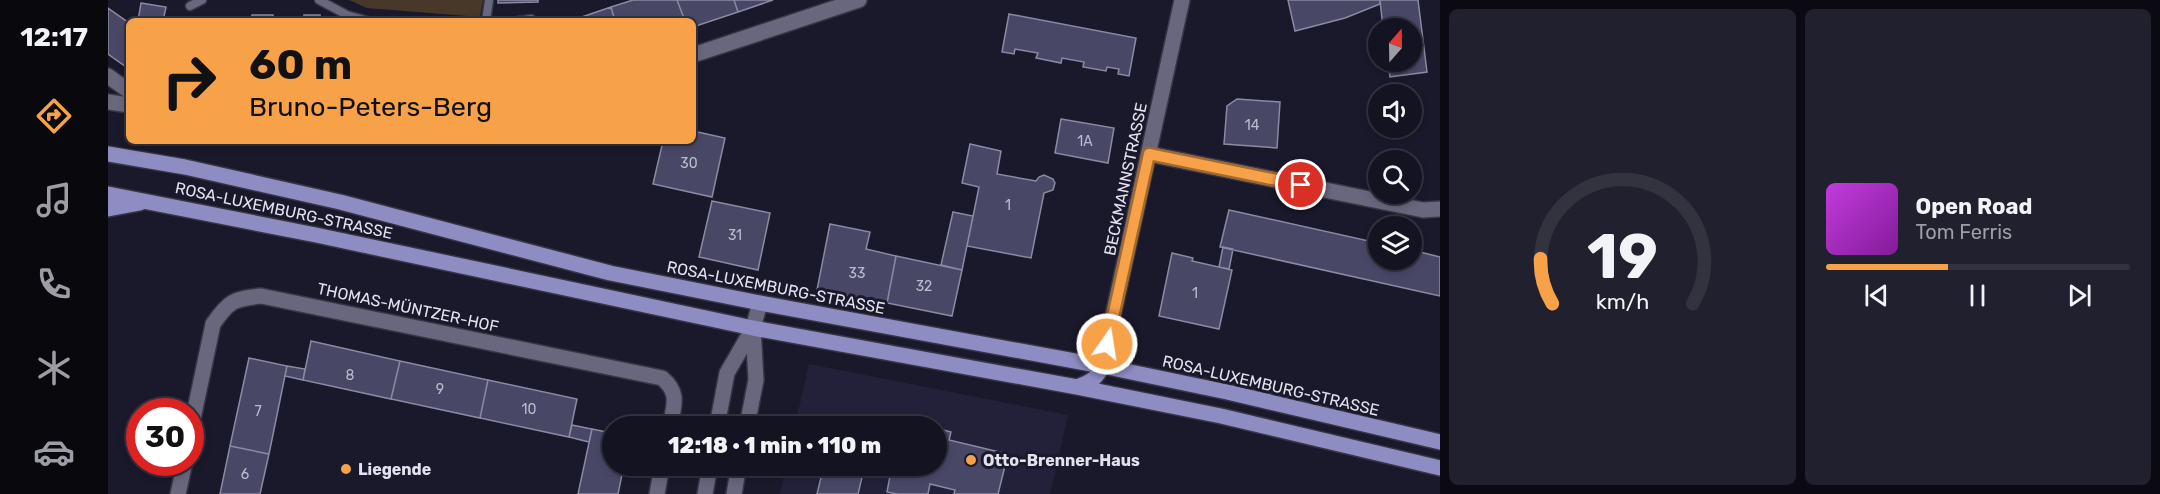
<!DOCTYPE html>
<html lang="en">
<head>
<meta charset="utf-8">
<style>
  :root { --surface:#141321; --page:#21202e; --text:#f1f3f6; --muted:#9d9ea5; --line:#33323f; --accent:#f7a149 }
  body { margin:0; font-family:Rubik,sans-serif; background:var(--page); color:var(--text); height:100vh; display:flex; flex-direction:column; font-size:22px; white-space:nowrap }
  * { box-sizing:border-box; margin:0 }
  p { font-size:20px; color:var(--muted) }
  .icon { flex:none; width:33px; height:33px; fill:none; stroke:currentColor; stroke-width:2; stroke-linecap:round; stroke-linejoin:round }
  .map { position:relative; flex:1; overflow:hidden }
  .details { display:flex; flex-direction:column; gap:9px; padding:9px; background:#0b0a12; width:720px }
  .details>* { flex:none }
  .top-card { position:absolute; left:18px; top:18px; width:570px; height:126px; border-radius:9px; box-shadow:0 3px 9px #0003,0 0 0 2px var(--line); background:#f7a149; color:#111; overflow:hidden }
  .needle { width:39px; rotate:20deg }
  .fabs { position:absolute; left:1260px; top:18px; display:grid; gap:12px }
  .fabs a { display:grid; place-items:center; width:54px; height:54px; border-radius:50%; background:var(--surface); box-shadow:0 3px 9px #0003,0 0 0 2px var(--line); font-size:30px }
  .speed { position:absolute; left:18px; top:398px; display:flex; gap:12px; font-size:30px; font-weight:700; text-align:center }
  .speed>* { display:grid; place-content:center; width:78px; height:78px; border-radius:50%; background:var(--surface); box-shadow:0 3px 9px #0003,0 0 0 2px var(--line); line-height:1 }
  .speed .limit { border:9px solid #d22; background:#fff; color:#111 }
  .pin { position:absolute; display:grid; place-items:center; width:51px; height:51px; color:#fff; margin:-26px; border:3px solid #fff; border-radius:50%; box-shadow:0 2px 6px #0007 }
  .me { position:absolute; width:66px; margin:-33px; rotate:13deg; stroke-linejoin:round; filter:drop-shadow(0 0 4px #0008) }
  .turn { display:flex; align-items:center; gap:21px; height:126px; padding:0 24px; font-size:27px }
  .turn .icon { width:78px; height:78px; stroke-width:2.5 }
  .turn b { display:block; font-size:42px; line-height:51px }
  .details .tile { flex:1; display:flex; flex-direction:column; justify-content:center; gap:9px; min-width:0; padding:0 21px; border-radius:9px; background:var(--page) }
  .details .dial { align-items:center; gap:0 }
  .dial svg { height:156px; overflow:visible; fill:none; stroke:var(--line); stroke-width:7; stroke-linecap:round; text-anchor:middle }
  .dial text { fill:var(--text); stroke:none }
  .song { display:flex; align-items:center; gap:18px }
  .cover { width:72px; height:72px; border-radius:9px; background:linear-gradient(135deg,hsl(290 70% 55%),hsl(290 70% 35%)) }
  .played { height:6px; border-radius:3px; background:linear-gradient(90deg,var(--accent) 40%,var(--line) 40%) }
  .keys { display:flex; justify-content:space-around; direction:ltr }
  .details .tiles { flex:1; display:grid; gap:9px; grid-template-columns:repeat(2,1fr) }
  .trip { position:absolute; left:494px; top:416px; width:345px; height:60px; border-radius:30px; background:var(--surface); box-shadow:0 3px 9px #0003,0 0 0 2px var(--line); font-weight:800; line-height:60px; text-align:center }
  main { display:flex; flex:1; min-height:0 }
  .menu { display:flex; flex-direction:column; width:108px; justify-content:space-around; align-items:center; background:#08080d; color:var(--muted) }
  .menu .icon { width:42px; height:42px }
  .menu .active { color:var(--accent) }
  .menu b { font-size:27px; color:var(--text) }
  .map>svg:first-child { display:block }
</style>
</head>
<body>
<main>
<nav class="menu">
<b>12:17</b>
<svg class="icon active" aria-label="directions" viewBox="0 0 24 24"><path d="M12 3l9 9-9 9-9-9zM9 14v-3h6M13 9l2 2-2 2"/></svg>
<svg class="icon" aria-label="music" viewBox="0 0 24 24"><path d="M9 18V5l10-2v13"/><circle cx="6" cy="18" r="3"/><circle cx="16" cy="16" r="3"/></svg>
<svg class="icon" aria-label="phone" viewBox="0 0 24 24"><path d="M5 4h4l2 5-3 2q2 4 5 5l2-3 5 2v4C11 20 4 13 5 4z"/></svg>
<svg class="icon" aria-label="climate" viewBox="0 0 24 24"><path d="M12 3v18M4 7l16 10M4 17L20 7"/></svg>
<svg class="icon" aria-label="car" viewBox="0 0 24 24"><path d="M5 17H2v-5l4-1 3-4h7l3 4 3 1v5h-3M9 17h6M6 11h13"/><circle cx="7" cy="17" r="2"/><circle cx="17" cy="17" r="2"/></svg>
</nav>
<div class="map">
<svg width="1332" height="494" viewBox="0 0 1332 494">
  <rect width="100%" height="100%" fill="#1a192c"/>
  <path fill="#23213a" d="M701,364L960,415L942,494H672L678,465H828V426H687Z"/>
  <path fill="#48382a" d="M241,0H375L372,17L259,8Z"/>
  <path fill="#484766" stroke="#8a8aa2" stroke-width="1.5" d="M390,0H430V2L390,3Z
    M525,0H569L577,21H507L503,7Z
    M569,0H626L630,12L585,27V21H577Z
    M626,0H665L630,12Z
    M1180,0H1272V4L1237,18L1187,31Z
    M1272,0H1310L1319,72L1282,77L1280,62H1304V28H1275Z
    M33,3L58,7L55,21H30Z
    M503,7L507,21H462Z
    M0,8L21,23V69L0,54Z
    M901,14L1028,38L1021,76L1010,74L1011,69L999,67L998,71L975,67L976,62L954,58L953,63L928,58L930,53L907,49L906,54L894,52Z
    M144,15H165V21H143Z
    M196,15H212V21H196Z
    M1129,99L1172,102L1169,148L1116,144L1119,106Z
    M953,119L1006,128L1000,163L947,153Z
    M585,131L617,138L604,197L545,184L555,141H585Z
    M862,144L893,151L889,174L928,181L931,177L936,175L945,179L947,183L945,190L936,193L923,258L859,246L871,187L854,183Z
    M604,201L662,213L650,270L591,257Z
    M1121,210L1270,243V260H1304V250L1332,257V296L1112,247Z
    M845,212L865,216L854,270L833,265Z
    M722,224L762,232L758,249L788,256L779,303L709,290Z
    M1115,247L1125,249L1121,269L1111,267Z
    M1064,253L1085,258L1084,261L1124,270L1111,329L1051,316Z
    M788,256L854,270L844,316L779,303Z
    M203,341L292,361L283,399L195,380Z
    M141,358L179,366L161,454L122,446Z
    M292,361L380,380L372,418L283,399Z
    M179,366L197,369L195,380L177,376Z
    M380,380L469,399L461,437L372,418Z
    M723,415L770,426H721Z
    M787,418L819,426H786Z
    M464,425L484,429L481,442L461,437Z
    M828,428L843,432L841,440L900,454L890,494H846L847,490L822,484L820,494H789L779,492L782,476L756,469L750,494H709L716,465H828Z
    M484,429L504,433V465H516L510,494H470Z
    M122,446L161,454L152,494H112Z"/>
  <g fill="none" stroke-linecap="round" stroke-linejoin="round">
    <g stroke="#363543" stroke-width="11">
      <path id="service" d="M211,0L239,15L260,21
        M82,6L94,0
        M378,21L381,0
        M410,21L423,19"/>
    </g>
    <g stroke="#363543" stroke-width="18">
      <path id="minor" d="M585,55L751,0
        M0,76L21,91
        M0,102L21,105
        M1041,154L1315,210L1332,209
        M994,366L1074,0
        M609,426L619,373L645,328L652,303
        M639,426L648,380L645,328
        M82,433L105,324C121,301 125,299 153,296L554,378C572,393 566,405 562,426
        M70,494L77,462
        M549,494L554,465
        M597,494L602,465
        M626,494L631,465"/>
    </g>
    <g stroke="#363543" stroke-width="18">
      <path id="primary" d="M0,154L77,167L232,202L502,273L652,303L994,366L1119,392L1332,442
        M0,194L208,235L645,328L969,387L1113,416L1332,468
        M0,209L32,203
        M969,387C982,382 989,379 994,366"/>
    </g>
    <use href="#service" stroke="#68677e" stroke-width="8"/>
    <use href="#minor" stroke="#68677e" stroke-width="15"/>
    <use href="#primary" stroke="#8e8cc2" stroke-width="15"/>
  </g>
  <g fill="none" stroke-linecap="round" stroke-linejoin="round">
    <g stroke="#a1692f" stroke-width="15">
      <path id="route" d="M999,344L1041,154L1193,185"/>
    </g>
    <use href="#route" stroke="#f7a149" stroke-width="10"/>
  </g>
  <g fill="#f7a149" stroke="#1a192c" stroke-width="2">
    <circle cx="863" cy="460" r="6"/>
    <circle cx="238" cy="469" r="6"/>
  </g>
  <g text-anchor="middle" stroke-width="6" stroke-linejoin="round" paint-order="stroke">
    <g font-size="14" fill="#bcbbcd">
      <text x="1144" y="130">14</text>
      <text x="977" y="146">1A</text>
      <text x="581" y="168">30</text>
      <text x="900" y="210">1</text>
      <text x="627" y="240">31</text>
      <text x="749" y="278">33</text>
      <text x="816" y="291">32</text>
      <text x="1087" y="298">1</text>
      <text x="242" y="380">8</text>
      <text x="332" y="394">9</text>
      <text x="421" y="414">10</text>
      <text x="150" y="416">7</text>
      <text x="137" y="479">6</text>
    </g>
    <g font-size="16" fill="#e2e2ef" stroke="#1a192c">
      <text transform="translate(1017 179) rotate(-78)" y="6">BECKMANNSTRASSE</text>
      <text transform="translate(176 210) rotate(12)" y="6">ROSA-LUXEMBURG-STRASSE</text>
      <text transform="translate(668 287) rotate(11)" y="6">ROSA-LUXEMBURG-STRASSE</text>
      <text transform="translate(300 307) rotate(12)" y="6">THOMAS-MÜNTZER-HOF</text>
      <text transform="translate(1163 385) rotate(13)" y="6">ROSA-LUXEMBURG-STRASSE</text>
    </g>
    <g font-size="16" font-weight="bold" fill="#e2e2ef" stroke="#1a192c" text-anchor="start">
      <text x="875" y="466">Otto-Brenner-Haus</text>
      <text x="250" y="475">Liegende</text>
    </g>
  </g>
</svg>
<div class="fabs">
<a><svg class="needle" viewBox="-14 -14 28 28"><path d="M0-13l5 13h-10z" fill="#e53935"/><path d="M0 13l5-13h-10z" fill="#9d9ea5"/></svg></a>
<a><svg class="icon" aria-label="sound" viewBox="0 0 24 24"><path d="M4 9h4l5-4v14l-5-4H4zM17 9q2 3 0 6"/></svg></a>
<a><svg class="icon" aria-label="search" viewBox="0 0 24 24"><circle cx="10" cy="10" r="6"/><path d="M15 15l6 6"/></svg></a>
<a><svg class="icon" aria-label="layers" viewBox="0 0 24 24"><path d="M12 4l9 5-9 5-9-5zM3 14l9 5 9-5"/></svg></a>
</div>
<div class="speed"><div class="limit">30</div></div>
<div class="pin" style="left:1193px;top:185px;background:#d93025"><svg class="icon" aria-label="arrive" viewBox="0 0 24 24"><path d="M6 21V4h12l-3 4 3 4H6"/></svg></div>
<svg class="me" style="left:999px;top:344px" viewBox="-20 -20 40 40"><circle r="17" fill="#f7a149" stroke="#fff" stroke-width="3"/><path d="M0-11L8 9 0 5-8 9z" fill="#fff"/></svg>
<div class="trip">12:18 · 1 min · 110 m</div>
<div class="top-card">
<div class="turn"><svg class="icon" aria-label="right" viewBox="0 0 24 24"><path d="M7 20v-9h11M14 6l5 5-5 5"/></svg><div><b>60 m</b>Bruno-Peters-Berg</div></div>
</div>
</div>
<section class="details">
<div class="tiles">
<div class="tile dial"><svg viewBox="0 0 100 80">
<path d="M14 69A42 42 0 1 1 86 69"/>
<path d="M14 69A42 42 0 0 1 8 46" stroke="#f7a149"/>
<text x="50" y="56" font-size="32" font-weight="700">19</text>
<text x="50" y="72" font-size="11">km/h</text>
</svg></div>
<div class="tile">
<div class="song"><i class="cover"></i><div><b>Open Road</b><p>Tom Ferris</p></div></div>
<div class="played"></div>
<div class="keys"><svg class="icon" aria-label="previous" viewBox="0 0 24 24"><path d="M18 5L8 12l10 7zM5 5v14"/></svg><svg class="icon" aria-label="pause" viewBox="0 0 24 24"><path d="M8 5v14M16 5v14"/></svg><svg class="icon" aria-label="next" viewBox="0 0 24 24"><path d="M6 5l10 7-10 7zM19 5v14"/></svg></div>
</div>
</div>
</section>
</main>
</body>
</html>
